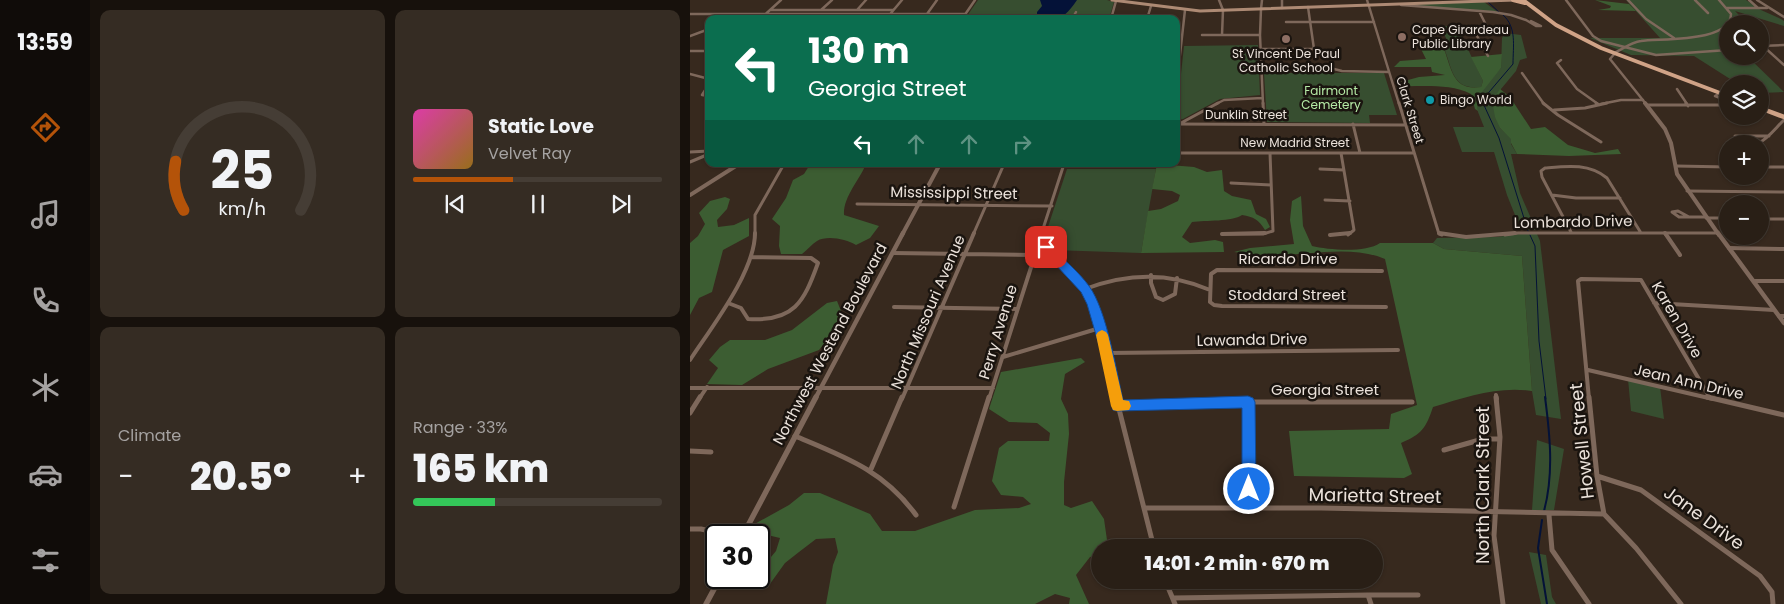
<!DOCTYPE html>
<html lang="en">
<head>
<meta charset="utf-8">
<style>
  :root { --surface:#291f16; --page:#352c23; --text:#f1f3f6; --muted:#a5a2a1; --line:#453d35; --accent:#b45309 }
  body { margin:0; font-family:Poppins,sans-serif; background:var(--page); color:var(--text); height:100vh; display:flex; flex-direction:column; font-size:19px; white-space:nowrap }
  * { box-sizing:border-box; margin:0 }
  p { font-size:16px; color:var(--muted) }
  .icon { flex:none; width:28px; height:28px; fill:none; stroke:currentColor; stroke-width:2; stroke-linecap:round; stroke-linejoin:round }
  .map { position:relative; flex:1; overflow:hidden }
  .details { display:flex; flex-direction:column; gap:10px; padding:10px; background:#17110c; width:600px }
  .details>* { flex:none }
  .banner { position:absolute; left:15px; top:15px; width:475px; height:152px; border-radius:10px; box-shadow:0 1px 4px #0004,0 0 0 1px var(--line); background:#0b6e4f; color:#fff; overflow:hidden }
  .tools { position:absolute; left:1029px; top:15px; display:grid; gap:10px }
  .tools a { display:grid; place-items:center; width:50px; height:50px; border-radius:50%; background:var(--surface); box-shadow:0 1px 4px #0004,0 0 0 1px var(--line); font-size:25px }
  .speed { position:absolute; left:15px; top:524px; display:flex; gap:10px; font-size:25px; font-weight:700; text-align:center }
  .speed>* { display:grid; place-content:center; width:65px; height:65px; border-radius:50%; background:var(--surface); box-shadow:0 1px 4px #0004,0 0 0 1px var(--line); line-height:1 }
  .speed .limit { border:2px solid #111; border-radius:8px; background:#fff; color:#111 }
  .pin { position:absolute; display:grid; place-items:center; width:42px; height:42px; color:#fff; margin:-21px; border-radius:10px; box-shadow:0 2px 8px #0006 }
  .me { position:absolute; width:55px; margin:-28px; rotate:0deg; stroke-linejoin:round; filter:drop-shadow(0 0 4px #0008) }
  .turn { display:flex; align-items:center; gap:18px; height:105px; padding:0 20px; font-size:22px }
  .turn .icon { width:65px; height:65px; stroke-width:2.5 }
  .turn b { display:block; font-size:35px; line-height:42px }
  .lanes { display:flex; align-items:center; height:48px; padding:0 20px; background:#0003; justify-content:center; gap:25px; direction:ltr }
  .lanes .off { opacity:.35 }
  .big { font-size:38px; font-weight:800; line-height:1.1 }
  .details .tile { flex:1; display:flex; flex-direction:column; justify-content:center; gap:8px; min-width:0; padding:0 18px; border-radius:10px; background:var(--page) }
  .details .dial { align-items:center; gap:0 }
  .dial svg { height:130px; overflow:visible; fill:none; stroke:var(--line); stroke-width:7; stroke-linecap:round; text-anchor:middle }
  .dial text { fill:var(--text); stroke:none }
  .song { display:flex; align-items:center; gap:15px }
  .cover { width:60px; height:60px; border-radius:8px; background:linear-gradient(135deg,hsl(320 70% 55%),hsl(40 70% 35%)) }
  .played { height:5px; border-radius:2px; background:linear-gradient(90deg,var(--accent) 40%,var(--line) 40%) }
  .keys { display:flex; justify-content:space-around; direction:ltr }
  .heat { display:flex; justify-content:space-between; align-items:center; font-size:28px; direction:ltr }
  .charge { height:8px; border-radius:4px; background:linear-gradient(90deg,#34c759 33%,var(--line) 0) }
  .details .tiles { flex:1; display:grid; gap:10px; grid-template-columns:repeat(2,1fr) }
  .trip { position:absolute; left:401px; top:539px; width:292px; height:50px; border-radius:25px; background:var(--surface); box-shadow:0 1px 4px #0004,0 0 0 1px var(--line); font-weight:800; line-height:50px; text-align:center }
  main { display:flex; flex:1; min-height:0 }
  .menu { display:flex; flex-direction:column; width:90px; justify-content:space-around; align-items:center; background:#100c09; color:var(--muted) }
  .menu .icon { width:35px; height:35px }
  .menu .active { color:var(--accent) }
  .menu b { font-size:22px; color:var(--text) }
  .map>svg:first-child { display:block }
</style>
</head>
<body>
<main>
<nav class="menu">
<b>13:59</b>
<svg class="icon active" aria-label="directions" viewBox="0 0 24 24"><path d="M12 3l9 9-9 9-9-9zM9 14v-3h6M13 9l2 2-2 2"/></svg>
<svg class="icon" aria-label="music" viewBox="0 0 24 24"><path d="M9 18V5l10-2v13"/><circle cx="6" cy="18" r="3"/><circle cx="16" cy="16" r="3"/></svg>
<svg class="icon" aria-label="phone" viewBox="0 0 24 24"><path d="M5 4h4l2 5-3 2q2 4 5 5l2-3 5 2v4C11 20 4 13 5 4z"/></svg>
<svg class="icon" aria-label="climate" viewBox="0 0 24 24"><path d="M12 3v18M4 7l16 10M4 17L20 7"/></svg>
<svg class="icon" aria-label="car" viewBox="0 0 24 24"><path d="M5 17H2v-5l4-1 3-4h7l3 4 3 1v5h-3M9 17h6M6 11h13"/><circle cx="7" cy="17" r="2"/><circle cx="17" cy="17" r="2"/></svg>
<svg class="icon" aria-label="filters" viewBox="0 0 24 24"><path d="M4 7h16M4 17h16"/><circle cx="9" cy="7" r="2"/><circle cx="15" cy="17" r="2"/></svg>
</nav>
<section class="details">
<div class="tiles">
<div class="tile dial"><svg viewBox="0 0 100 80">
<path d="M14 69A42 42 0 1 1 86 69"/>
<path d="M14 69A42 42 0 0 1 9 39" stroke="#b45309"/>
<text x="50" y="56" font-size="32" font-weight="700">25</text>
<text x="50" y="72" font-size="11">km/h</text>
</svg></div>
<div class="tile">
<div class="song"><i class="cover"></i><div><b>Static Love</b><p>Velvet Ray</p></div></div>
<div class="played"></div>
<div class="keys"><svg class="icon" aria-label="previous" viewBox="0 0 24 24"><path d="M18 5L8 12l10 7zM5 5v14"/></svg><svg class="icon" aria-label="pause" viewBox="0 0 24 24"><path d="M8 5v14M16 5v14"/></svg><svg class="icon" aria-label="next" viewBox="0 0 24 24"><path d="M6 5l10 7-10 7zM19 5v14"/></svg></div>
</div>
<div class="tile"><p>Climate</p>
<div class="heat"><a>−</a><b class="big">20.5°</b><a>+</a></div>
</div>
<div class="tile"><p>Range · 33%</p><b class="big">165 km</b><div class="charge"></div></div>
</div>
</section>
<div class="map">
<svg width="1094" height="604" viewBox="0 0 1094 604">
  <rect width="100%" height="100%" fill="#37291e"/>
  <path fill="#374e30" d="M288,0H417L424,2L419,19H275Z
    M936,0H1056L1071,10L1091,19L1094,21V26L1045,11L1058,24H1038V56H1057L1094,92L1070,93V84H1048L1004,56L941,55L900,38H970Z
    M794,2L808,12L712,5Z
    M750,26H767L793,81L791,87C759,91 763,64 751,42H756V38Z
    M815,33L831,35L837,58L830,60L826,71L806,95L810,128L822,139L821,144L827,154H821L830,193L846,230H831L817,195L804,152H772L763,127H794L788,112L786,93L811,68L812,38Z
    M568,45L570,95L530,99L493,119L486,120L494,46Z
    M574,73H694L707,115H679L680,123L577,122Z
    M377,169H466L451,253L363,250L358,243L356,233Z
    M828,234H847L850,241L871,419L846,415L842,391L832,256L754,249L743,243L747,238L807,237Z
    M938,379L970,387L974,419L941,411Z
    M847,440L874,449L864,510H842Z
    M839,552L856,555L862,597L866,604H851Z"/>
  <path fill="#3c5d32" d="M905,0L939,4L946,11L908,10L920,8L921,6Z
    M731,49H754C762,70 763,91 791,87L793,81L781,57L812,54L811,68L792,92L786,93L788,111L785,109L781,94C759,83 732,87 708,86L707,83L729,77L755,75L742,72L741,67H704L710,61L736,59Z
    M810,89L820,97L841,129L855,127L878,145L895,150L905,153L928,149L931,154L879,156L827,154L821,143V139L810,128L805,117L802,100Z
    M102,164H176C169,181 153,197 154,215L189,226L180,238L166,245C156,239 137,235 127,241C122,244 117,250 112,254H91L89,246L90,226L82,219L96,198L103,180L114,174L119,166Z
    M467,164L504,167L517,172L532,170L534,191L542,196L561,200L566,214L576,219L580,227L575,230C568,219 564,217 552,215C542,222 516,220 502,222L492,237L500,243L525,240L533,242L534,252L451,253L458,211L471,209L488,201L490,195L482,191L462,189Z
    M611,196L613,226L622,246C639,250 676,253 690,243H743L754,249L832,256L842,391C808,386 776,397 743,407C736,428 732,434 711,443L722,474L714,478L604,476L599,431L699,429L701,414L727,405L695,259C660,244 617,256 579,255C567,255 555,253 544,252L560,248L604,244L600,220L602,201Z
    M35,197L40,199L37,209L27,220L28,227L44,225L59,218V236L33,250L22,292L9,298L0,315V243L8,236L15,224L9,213L20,201Z
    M147,301L151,311L143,332L129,350L78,369L52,385L17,384L28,368L19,360L30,347L40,340H75L102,330L137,303Z
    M391,358L395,362L375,374L371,399L378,414L379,434L374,482V505L381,508L402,501L414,519L418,547L410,548V555L400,557L386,575L399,604H379L380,598L365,594L345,604H136L143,565L148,552L145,538L126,539L109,552L95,563L77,588H68L71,569L86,551L90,538L69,533L61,526L99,505L114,493H130L180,514L192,531H225L285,510L329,508L341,504L333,497L311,495L302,481L309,448L318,441H359L360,433L347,423L319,422L299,409L311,372Z"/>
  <path fill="#041238" d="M350,0H387C375,18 368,22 347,16V12L352,6Z"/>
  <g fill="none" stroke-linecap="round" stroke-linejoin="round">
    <path stroke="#041238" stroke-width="1" d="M798,2L810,13
      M813,15C827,27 823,46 823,64L794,98L793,103L809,138L838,231
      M840,235L845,246L849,341L856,399"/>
    <path stroke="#041238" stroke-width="2" d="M854,511C864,474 860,435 855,397
      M852,520L848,548L857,604"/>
    <path stroke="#7e685b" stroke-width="2.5" d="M529,0L533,10L532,35
      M592,0V8
      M677,0L709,104
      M876,0L903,36L911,41L966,55L1038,50
      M938,0L956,19L984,38
      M1005,0L1018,13
      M1059,0L1068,8
      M711,5L803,12L821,15L836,20L846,26H851L841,21
      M1036,8H1077
      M571,9L570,35L573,104
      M80,10H203
      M131,10L142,0
      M167,10L176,0
      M789,11L797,27
      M0,14H275
      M237,14L247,0
      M70,19L91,0
      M196,19L212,0
      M382,19L386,12
      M421,19L426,1
      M457,19L461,6
      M596,22H684
      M797,27H782L798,56
      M512,35H570
      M0,36L19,29
      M1070,46L1094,45
      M1073,46L1094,65
      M571,49H624L618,7
      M0,51H19
      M926,52C934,48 942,42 951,41C970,38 1041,43 1041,14L1029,0
      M871,60L867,63L887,89L908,104
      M640,68L652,71L699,72
      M832,73L854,104
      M0,74L19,79
      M19,84L12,95L19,96
      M987,89L997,104
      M486,90L495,10
      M1030,93L1025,96L1038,101
      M526,104L534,100L572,98
      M911,104L931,100H953"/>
    <path stroke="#7e685b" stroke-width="3" d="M573,103L574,124
      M709,103L749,234L752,235
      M853,103L868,115L911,142
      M906,103L909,105
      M996,103L998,106
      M957,105H1038
      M864,110L895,108L917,103
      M491,123L528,103
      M486,124L715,125
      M663,124L670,153
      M1079,136H1045C1065,159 1081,132 1094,120
      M0,152L19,151
      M486,153H724
      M651,153L664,230L658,235
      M0,162L19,154
      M986,166L1038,167
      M1070,167H1094
      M630,169L654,170
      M541,183L581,185
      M997,191L1094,192
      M862,195L886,198H930
      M635,200L660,201
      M167,204L362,206
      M988,211L999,217H989L982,212Z
      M999,217H1015
      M1016,218H1038
      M1070,219H1094
      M881,232L852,177L851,171L855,168C877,166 899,163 917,178L951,233
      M975,233L976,235
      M532,234H573L583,231L580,153
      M65,235V215L94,164
      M283,235L314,164
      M351,235L374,164
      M815,235L828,233H1027"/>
    <path stroke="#7e685b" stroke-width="4" d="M749,233L776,237L825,233
      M975,233L990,255
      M532,234L575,233
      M640,235L660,233
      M352,236C362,260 383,273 397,294C416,324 418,365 426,399
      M1039,248L1094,249
      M203,253L344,255
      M692,271L527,270L521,274L520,302L524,305L532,306L696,307
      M461,275V283L466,297L473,300L485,294L487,278
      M1064,281H1094
      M395,289C438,273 478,272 520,290
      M38,303L51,308L58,319C104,322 114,302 128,263L121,258L61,257
      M964,303L1084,310
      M204,307L327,309
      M1089,316H1094
      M417,353L708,350
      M313,357L410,328
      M0,360C21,328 65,272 65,233
      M898,370L1023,399
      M0,388H303
      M806,395L807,399
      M9,399L17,387
      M212,399L284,233
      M299,399L352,233
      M899,399L888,281L891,279L951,280L1020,398"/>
    <path stroke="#7e685b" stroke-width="5" d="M426,397L464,548
      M806,397L810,437L804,536L813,604
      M899,397L907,476L914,514L946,548L991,604
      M1017,397L1094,415
      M558,402L559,507
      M427,406L558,402H722
      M0,413L10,397
      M105,436C155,457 193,470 226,515
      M754,450L793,439H808
      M0,451L21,452
      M181,469L212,397
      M907,476L951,490L1070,576L1082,592L1083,604
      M264,507L299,397
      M455,508H631L914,514
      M859,515L862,550L899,604
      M0,529H11L29,533H54
      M475,580L485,604
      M678,595H728
      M483,598L678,595L681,604"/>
    <path stroke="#7e685b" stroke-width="2.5" d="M1067,0L1094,17
      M571,9L572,0
      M272,19L285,0
      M926,52L920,59L956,104"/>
    <path stroke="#7e685b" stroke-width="4" d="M955,103L975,129L981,143L987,174L1029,235
      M0,195L49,164
      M212,235L250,164"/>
    <path stroke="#7e685b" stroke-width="4.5" d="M1028,233L1094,323
      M125,399L213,233"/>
    <path stroke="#7e685b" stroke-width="5.5" d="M53,535L126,397
      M16,604L30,578"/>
    <path stroke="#ad8a74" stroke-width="3" d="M422,0L510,11L825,0"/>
    <path stroke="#d0a387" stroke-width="4" d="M823,0L835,3
      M833,0L866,25L911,48L1038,96"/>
    <path stroke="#d0a387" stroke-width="4.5" d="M1070,108L1094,117"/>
  </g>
  <path fill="#1a73e8" stroke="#114b97" d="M356,243L359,245C372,258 388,271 399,286C417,311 426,370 433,400L558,396L563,398L565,402L566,489L564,494L559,496L554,494L552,489V408L427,411L423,410L411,352L397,304L391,292L352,250L351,247L352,245Z"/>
  <path fill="#f59e0b" d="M412,330L416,332L418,335L433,400L439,401L441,406L439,410L427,411L423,410L421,406L406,335L408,332Z"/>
  <g fill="#8d6e63" stroke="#1a140f" stroke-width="2">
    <circle cx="712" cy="37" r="5"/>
    <circle cx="596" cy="39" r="5"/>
  </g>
  <circle fill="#0f9aa8" stroke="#1a140f" stroke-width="2" cx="740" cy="100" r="5"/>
  <g text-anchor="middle" stroke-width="5" stroke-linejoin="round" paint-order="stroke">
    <g font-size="12" fill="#ebe2db" stroke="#1a140f" text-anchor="start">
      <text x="722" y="34">Cape Girardeau<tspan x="722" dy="14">Public Library</tspan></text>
      <text x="596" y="58" text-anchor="middle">St Vincent De Paul<tspan x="596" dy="14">Catholic School</tspan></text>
      <text x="750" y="104">Bingo World</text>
    </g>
    <g font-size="12" fill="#b5eaa5" stroke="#1a140f">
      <text x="641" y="95">Fairmont<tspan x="641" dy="14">Cemetery</tspan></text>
    </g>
    <g font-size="12" fill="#ebe2db" stroke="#1a140f">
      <text transform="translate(720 110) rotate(73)" y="4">Clark Street</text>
      <text x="556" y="119">Dunklin Street</text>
      <text x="605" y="147">New Madrid Street</text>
    </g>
    <g font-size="15" fill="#ebe2db" stroke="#1a140f">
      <text transform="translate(264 193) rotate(1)" y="5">Mississippi Street</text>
      <text transform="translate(883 222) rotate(-1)" y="5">Lombardo Drive</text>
      <text x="598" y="264">Ricardo Drive</text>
      <text x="597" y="300">Stoddard Street</text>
      <text transform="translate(238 312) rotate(-67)" y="5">North Missouri Avenue</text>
      <text transform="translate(987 320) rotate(60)" y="5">Karen Drive</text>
      <text transform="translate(308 332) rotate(-73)" y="5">Perry Avenue</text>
      <text transform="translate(562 340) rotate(-1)" y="5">Lawanda Drive</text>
      <text transform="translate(140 344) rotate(-62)" y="5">Northwest Westend Boulevard</text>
      <text transform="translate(999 382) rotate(13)" y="5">Jean Ann Drive</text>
      <text x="635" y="395">Georgia Street</text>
    </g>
    <g font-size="18" fill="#ebe2db" stroke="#1a140f">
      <text transform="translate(892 441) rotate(-96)" y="6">Howell Street</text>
      <text transform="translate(793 485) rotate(-90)" y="6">North Clark Street</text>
      <text transform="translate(685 496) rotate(1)" y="6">Marietta Street</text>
      <text transform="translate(1014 518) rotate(36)" y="6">Jane Drive</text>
    </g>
  </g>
</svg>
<div class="tools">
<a><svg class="icon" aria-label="search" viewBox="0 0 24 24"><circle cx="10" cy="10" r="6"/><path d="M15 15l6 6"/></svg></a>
<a><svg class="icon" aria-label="layers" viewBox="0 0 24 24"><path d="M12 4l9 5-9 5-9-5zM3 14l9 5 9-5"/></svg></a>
<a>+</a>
<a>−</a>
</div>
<div class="speed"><div class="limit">30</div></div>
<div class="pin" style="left:356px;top:247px;background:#d93025"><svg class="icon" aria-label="arrive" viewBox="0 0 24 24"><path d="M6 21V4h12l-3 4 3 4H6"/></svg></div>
<svg class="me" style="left:559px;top:489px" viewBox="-20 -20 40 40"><circle r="17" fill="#1a73e8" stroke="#fff" stroke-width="3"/><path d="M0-11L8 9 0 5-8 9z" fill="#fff"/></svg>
<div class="trip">14:01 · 2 min · 670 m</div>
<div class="banner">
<div class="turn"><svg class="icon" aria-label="left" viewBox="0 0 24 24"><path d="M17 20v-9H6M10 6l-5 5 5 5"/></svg><div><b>130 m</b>Georgia Street</div></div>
<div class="lanes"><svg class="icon" aria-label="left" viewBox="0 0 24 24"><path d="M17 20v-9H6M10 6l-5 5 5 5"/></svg><svg class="icon off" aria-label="ahead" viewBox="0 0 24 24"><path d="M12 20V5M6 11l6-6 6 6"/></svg><svg class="icon off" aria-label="ahead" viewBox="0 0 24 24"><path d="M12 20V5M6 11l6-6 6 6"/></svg><svg class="icon off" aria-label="right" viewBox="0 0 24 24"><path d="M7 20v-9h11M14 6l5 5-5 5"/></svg></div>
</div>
</div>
</main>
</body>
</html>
